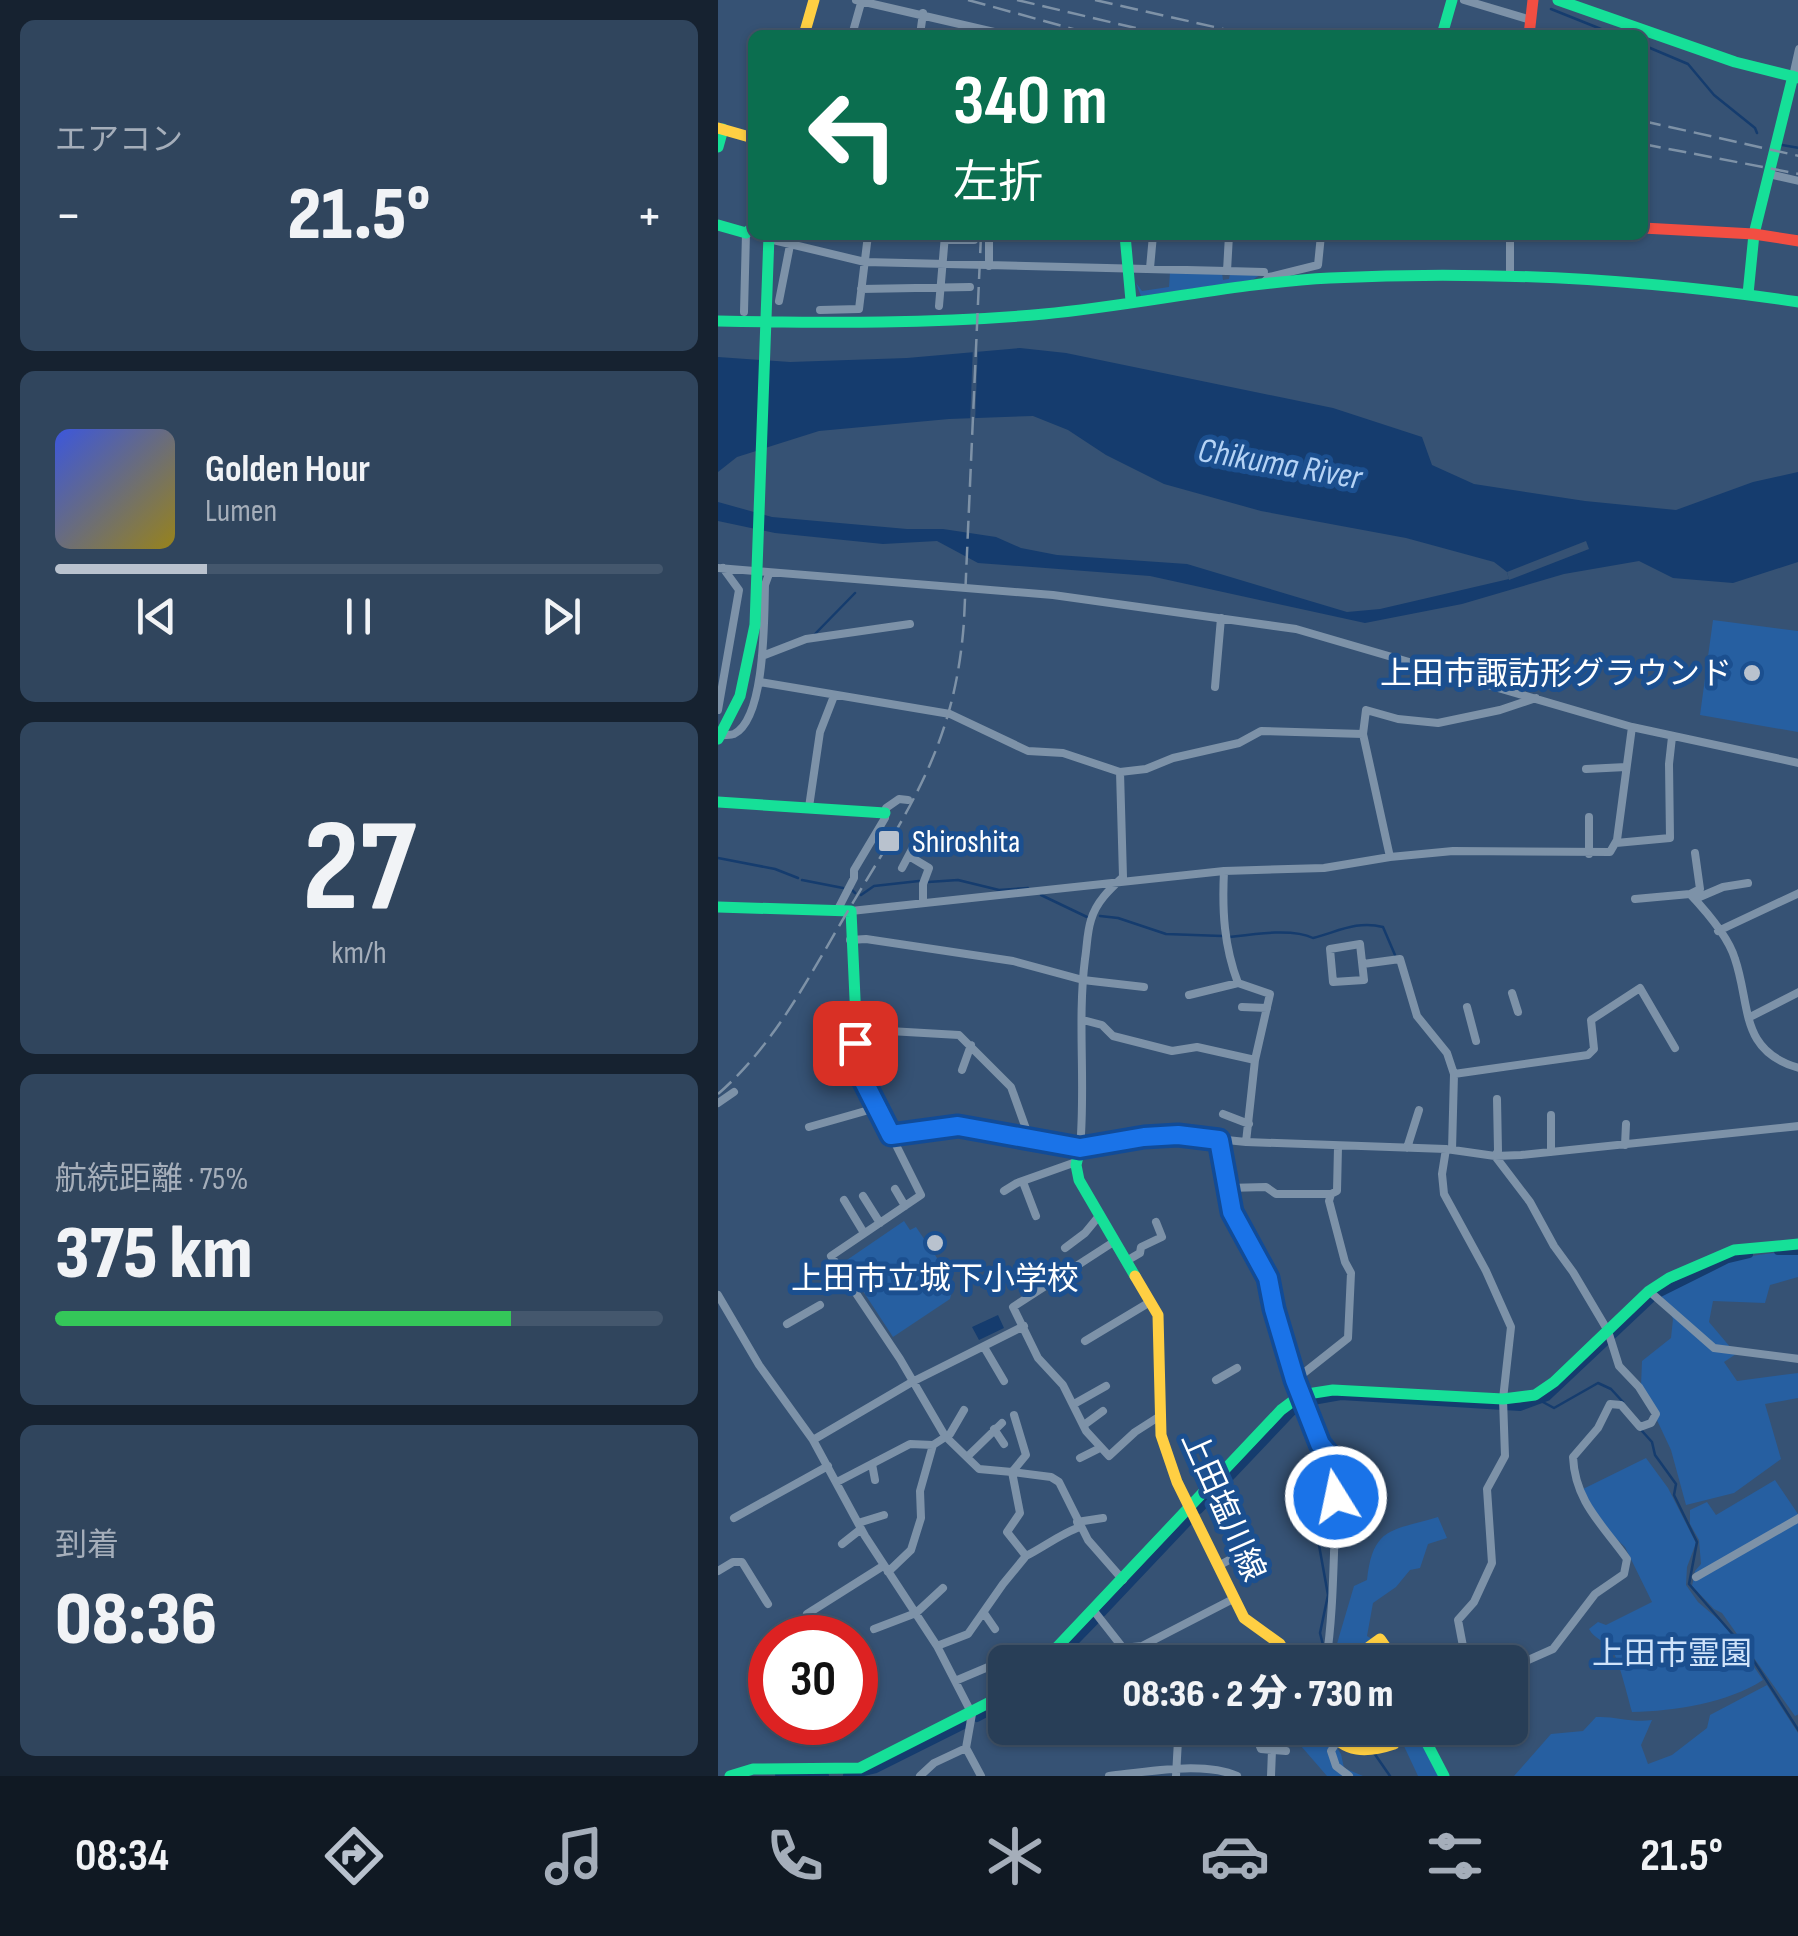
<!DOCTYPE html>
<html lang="ja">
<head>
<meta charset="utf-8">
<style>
  :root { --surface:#283e57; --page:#30455d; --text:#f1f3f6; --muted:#a5aeba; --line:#44576d; --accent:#b9c2ce }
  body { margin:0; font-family:"Sofia Sans Condensed","Noto Sans JP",sans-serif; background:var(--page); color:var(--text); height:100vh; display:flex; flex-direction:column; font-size:38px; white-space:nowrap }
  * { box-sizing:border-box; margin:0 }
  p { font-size:32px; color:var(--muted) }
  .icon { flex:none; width:55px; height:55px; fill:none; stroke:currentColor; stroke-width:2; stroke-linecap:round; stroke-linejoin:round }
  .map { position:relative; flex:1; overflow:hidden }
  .sheet { display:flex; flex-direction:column; gap:20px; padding:20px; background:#162230; width:718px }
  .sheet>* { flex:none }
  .hud { position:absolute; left:30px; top:30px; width:900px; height:210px; border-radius:15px; box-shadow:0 2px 8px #0004,0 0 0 2px var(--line); background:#0b6e4f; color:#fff; overflow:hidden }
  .speed { position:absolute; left:30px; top:1615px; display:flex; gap:20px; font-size:50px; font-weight:700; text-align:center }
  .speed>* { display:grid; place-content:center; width:130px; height:130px; border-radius:50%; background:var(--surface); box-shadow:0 2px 8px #0004,0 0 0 2px var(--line); line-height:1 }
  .speed .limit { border:15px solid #d22; background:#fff; color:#111 }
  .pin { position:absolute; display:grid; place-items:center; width:85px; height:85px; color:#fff; margin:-42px; border-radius:20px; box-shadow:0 5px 15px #0006 }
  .me { position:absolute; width:110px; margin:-55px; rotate:350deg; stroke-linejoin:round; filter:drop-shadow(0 0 8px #0008) }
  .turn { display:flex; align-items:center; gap:35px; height:210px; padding:0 40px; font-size:45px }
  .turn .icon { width:130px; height:130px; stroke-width:2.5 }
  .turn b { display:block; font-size:70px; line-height:85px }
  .big { font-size:75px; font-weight:800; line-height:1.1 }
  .sheet .tile { flex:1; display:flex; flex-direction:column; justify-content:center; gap:15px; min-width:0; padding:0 35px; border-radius:15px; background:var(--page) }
  .sheet .dial { align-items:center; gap:0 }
  .dial b { font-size:130px; line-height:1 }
  .song { display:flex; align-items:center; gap:30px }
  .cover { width:120px; height:120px; border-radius:15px; background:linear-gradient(135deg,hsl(230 70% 55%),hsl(50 70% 35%)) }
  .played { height:10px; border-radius:5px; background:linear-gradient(90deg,var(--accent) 25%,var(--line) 25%) }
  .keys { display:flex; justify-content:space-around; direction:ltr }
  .heat { display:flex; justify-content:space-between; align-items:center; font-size:55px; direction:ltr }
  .charge { height:15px; border-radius:8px; background:linear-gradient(90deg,#34c759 75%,var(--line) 0) }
  .trip { position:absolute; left:270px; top:1645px; width:540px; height:100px; border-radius:15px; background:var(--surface); box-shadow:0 2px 8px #0004,0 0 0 2px var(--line); font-weight:800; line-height:100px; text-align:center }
  .tabs { display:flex; height:160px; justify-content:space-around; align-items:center; background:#101923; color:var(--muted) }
  .tabs .icon { width:70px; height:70px }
  .tabs .selected { color:var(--accent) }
  .tabs b { font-size:45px; color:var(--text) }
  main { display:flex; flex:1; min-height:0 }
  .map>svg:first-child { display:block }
</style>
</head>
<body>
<main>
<section class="sheet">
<div class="tile"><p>エアコン</p>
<div class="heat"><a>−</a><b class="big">21.5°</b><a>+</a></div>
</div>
<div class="tile">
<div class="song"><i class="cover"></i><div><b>Golden Hour</b><p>Lumen</p></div></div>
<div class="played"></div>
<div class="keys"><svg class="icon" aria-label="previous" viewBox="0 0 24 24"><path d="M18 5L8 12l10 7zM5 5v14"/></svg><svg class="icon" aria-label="pause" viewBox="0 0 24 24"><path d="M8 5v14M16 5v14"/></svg><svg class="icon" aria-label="next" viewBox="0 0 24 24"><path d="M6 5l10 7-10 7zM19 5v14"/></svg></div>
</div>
<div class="tile dial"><b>27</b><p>km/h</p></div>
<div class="tile"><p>航続距離 · 75%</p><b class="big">375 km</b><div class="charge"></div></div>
<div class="tile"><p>到着</p><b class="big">08:36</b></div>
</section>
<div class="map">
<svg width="1081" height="1776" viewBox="0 0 1081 1776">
  <rect width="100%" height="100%" fill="#365274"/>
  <path fill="#265fa1" d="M452,272L504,273L505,280L511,279L512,274L542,275L534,280L423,296L418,283L424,291L451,287Z
    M995,620L1080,631V732L982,715Z
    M186,1221L192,1230L198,1227L236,1283L232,1299L175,1337L126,1262Z
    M1080,1252V1277L1052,1285L1047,1303L995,1301L991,1322L1018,1354L1006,1362L1019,1381L1080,1373V1398L1047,1404L1063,1459L1016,1493L968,1505L953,1450L923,1386L924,1361L953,1338L955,1319L943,1295C983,1265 1032,1252 1080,1252Z
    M928,1458L950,1488L978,1543L969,1567L968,1585L980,1602L1008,1626L1045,1680C1009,1703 958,1711 914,1712C910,1698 901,1660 894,1650C887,1640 877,1640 871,1629L880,1622L888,1625L934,1602L907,1547L884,1525L865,1489Z
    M1057,1480L1080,1514L1081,1714L1077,1716L1004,1613L996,1609L974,1586L977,1571L983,1564L981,1540L972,1524V1510L989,1502L998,1515Z
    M720,1517L729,1538L710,1544L702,1568L692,1570L678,1587L655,1603L649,1636L665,1646L675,1662H625L612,1651L613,1646L618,1647L636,1586L649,1580C655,1526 674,1531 720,1517Z
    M1049,1685L1080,1733V1776H796L833,1734L865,1731L878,1717C897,1716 915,1723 934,1720L923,1745L930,1764L954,1755L989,1728L992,1715Z
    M559,1728H606L623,1754L626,1768L645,1776H609L583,1746Z
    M683,1728H698L724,1776H700L685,1744Z"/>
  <path fill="#153c6e" d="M302,348L348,353L615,408L704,437L714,465L756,484L867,501L958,510L1035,482L1080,472V562L1015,583L955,578L921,561L846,574L744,604L647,623L432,576L260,563L219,541L165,544L57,533L0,521V502L54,517L189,529H225L278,537L303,548L339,555L469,564L629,612L662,609L791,579L789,572L776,562L688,538L543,511L446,484L388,455L350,430L315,416L231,419L101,431L19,457L0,472V357L72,362L189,358Z
    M280,1315L286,1328L261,1340L254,1327Z"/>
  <path fill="#365274" d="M255,345H260L257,423L252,424Z
    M868,541L871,549L791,580L789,572Z"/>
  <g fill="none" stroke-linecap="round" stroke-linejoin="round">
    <path stroke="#153c6e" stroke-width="2.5" d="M833,9L898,35
      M925,45L970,64L996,95L1037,128L1039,133
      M1064,145L1081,148
      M96,635L137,593
      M0,858L57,869L80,878
      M84,880L125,888
      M210,882L240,880L281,890L310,888
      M134,890L137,893
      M143,895L156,886L201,881
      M323,895L369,917
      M382,916L400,918L448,934L504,936
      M512,937C535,934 575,928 595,938C619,932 639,920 665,927L677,955
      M823,1401L836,1408L880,1383L893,1389L905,1402
      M581,1406L600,1459L590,1484L610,1595L602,1633L606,1649
      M924,1431L934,1442L937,1455L958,1484L956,1495L979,1542L971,1584L1030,1652L1081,1731
      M643,1728L650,1744
      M656,1753L672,1776"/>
    <path stroke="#153c6e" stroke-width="8" d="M1060,1251H1081
      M942,1293L1010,1259L1031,1254
      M481,1510L574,1412L589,1402L623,1396L802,1407L829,1397L933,1299
      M384,1613L471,1521
      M337,1662L377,1621
      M259,1718L288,1703
      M61,1774L107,1776
      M129,1776L158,1769L246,1725"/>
    <path stroke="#7d92a8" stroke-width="8" d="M138,0L289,35
      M746,0L813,20
      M134,35L143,3
      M202,35L205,13
      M1075,76L1081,49
      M1051,174L1081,181
      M271,235V266
      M511,235L509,271L546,272
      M792,235V275
      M51,239L147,262L509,271
      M227,240H256
      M432,268L435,235
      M544,284L551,277L600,265L603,235
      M143,289L252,287
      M61,301L74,235
      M221,306L227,235
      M102,310L141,309L150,235
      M26,312L28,233
      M0,568L335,595L578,629L914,727L1081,763
      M44,656L88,639L192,624
      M42,682L232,714L310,751L345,753L402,772L428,769L455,758L521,743L543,731L645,734L648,710L680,719L720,723L782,710L818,698
      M497,687L503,618
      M0,710L21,590L5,568
      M645,734L672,857
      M0,736C4,735 13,735 16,734C48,718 46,616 47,585L51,574
      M868,769L908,767
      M402,772L405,877C392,889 378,902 373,920C369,932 369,947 367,959C359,1022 368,1084 362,1148L426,1137L460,1135L528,1142L728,1149L777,1156L803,1155L1081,1126
      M91,807L102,732L116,696
      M871,817V854
      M898,843L952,838L951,764L954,737
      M191,856L211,868L205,884V901
      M184,868L202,834
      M506,871C504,911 506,946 520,983
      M972,894L982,889L977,853
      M917,899L972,894C987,910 1011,938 1017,959C1033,1006 1021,1051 1081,1068
      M977,899L1005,887L1030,883
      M119,911L136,878V870L167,818L168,808L181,799L190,800
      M133,911L506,871L606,868L672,857L735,851L892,852L899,840L914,727
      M1000,931L1081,893
      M132,940L148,939L295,961L365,980L426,987
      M642,944L646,980L615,982L612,949Z
      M645,964L682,959L699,1016L729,1053L736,1074L734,1150
      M794,993L800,1012
      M471,995L520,983L552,994L537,1060L528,1142
      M524,1007L549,1008
      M749,1007L758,1041
      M1032,1017L1081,992
      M365,1020L384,1025L395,1036L454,1051L479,1047L537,1060
      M136,1029L241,1035L293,1087L311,1137
      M244,1070L253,1045
      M736,1074L870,1055L876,1049L873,1020L922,988L957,1048
      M779,1099L780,1151L777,1156L812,1202L836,1246L855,1272L890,1331L901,1366L921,1387L938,1414L933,1423L922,1427L903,1405L892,1404L880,1428L855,1457C857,1502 885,1525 909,1559L906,1574L877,1594L835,1649L792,1668
      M0,1103L16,1092
      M505,1114L531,1124
      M833,1115V1152
      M91,1127L158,1108
      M173,1135L203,1195L113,1256L182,1359L227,1436L261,1469L294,1472L302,1513L289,1532L308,1556L285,1584L250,1634L219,1646
      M501,1140L514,1211L550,1278L564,1344L585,1401L603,1444L621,1467C614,1532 618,1597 608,1662
      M907,1145L908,1124
      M689,1148L701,1110
      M728,1149L724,1174L726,1194L768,1271L793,1327L785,1399L787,1456L769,1489L774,1563L756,1602L740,1620L748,1662
      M305,1182L318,1216
      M509,1188L548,1187L558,1194H613
      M177,1189L187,1206
      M286,1191L299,1183L358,1162
      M145,1196L162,1223
      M126,1200L146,1233
      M397,1241L295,1307L320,1358L345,1385L368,1431L391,1456L417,1432L442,1416
      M347,1248L367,1233L381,1216
      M410,1260L422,1253L423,1247L444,1237L438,1222
      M931,1291L996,1348L1081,1359
      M0,1295L41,1365L95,1440L147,1536L219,1646L254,1714L248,1748L263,1776
      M69,1324L102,1305
      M367,1341L432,1302
      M266,1347L286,1381
      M498,1380L519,1368
      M577,1380L630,1338L633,1273L627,1262L611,1201L613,1194L619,1191L620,1147
      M356,1404L388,1386
      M366,1425L385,1411
      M276,1429L286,1444
      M95,1440L194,1382L306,1326
      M249,1457L284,1423
      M362,1458L382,1448
      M154,1464L157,1480
      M294,1472L333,1477L341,1482L370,1540L405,1580
      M294,1472L308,1455L296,1415
      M499,1481L535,1547L502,1565
      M119,1482L192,1444L215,1445L232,1434L246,1410
      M16,1518L110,1466
      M359,1522L385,1518
      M140,1523L166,1515
      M124,1544L143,1529
      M308,1556C326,1547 344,1533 362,1527
      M0,1571L15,1562H24L50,1604
      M170,1572L193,1550L203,1518L202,1491L215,1445
      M978,1577L1081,1518
      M376,1611L405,1648L424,1646L517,1598
      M266,1613L277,1629
      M89,1614L165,1566
      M156,1629L198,1613L225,1588
      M237,1681L282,1662
      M618,1743L613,1751L618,1766L631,1776
      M541,1744L543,1749L568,1751
      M202,1776L216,1763L248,1748
      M391,1776C427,1772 486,1761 519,1776
      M458,1776L460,1740L479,1728
      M553,1776L554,1750"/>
    <path stroke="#16e098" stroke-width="11" d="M840,0L1017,62L1081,78
      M724,35L734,0
      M0,147L5,129
      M0,225L28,233L35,227
      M407,235L413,301
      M1030,294L1036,234L1075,76
      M0,321C109,323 218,324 326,314C422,305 516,283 612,278C769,270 925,279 1081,302
      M0,739L22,696L37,625L51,235
      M0,802L167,813
      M0,907L133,911L140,1064L145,1083L173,1135L240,1126L362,1148L358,1165L361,1180L417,1276
      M325,1662L563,1410L583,1395L615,1390L785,1399L817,1395L836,1382L931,1291L951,1278L1016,1250L1081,1244
      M701,1728L726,1776
      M12,1776L35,1769L142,1768L288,1694"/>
    <path stroke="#ffcf43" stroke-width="11" d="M86,35L96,0
      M0,128L35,138
      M417,1276L440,1315L443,1435L459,1482L526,1618L562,1644L573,1662
      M658,1662L651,1647L662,1639L678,1662
      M609,1728C626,1754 649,1753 676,1744L679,1728"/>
    <path stroke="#f24e42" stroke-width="11" d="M811,35L815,0
      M925,228L1036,234L1081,241"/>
    <path stroke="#7e92a7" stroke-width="2.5" stroke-dasharray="18 8" stroke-linecap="butt" d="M250,0L377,35
      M299,0L447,35
      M377,0L532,35
      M925,121L1081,156
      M925,144L1081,174
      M0,1094C55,1046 88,982 124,921C187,814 237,750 246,621L263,235"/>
  </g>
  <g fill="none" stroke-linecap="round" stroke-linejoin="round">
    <g stroke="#114b97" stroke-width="25">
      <path id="route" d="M137,1043L142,1074L173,1135L240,1126L362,1148L426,1137L460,1135L501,1140L514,1212L550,1278L556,1309L577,1380L602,1444L621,1467L618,1497"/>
    </g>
    <use href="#route" stroke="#1a73e8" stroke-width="18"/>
  </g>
  <g fill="#b9c2ce" stroke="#1b4f8f" stroke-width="4">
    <circle cx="1034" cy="673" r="10"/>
    <rect x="159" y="829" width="24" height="24" rx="5"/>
    <circle cx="217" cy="1243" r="10"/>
  </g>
  <g text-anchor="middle" stroke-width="10" stroke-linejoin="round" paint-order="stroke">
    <g font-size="32" fill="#fff" stroke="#1b4f8f" text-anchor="end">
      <text x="1014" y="684">上田市諏訪形グラウンド</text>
      <text x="194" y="852" text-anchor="start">Shiroshita</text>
      <text x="217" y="1289" text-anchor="middle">上田市立城下小学校</text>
    </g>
    <g font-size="32" fill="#fff" stroke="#1b4f8f">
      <text transform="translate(506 1506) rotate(66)" y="11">上田塩川線</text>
    </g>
    <g font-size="32" fill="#cfe3fa" stroke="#1b4f8f">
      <text x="954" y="1664">上田市霊園</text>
    </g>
    <g font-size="35" font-style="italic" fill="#b5d3f5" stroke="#1b4f8f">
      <text transform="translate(562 463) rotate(10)" y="12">Chikuma River</text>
    </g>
  </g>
</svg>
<div class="speed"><div class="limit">30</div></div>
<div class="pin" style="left:137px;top:1043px;background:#d93025"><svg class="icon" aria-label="arrive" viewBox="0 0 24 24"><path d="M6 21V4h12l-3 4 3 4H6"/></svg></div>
<svg class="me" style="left:618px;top:1497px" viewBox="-20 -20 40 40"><circle r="17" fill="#1a73e8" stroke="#fff" stroke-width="3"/><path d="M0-11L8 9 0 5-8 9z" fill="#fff"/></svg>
<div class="trip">08:36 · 2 分 · 730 m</div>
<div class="hud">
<div class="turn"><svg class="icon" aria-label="left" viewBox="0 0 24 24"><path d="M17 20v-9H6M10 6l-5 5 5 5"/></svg><div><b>340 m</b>左折</div></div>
</div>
</div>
</main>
<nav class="tabs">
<b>08:34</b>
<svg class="icon selected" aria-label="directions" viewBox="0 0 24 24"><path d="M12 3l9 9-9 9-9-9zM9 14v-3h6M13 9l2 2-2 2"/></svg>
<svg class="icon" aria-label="music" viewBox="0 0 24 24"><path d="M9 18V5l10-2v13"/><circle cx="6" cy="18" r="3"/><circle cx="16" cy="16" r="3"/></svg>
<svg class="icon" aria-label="phone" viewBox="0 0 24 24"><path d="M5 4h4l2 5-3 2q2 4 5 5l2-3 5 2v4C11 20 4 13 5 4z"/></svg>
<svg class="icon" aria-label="climate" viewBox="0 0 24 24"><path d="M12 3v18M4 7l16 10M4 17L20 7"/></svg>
<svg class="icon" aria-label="car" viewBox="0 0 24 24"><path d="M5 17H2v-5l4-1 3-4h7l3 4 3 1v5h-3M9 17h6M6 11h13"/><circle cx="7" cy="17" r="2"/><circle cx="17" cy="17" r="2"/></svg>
<svg class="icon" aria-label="filters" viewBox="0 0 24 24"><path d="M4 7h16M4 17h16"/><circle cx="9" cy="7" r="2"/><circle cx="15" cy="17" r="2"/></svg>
<b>21.5°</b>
</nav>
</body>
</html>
